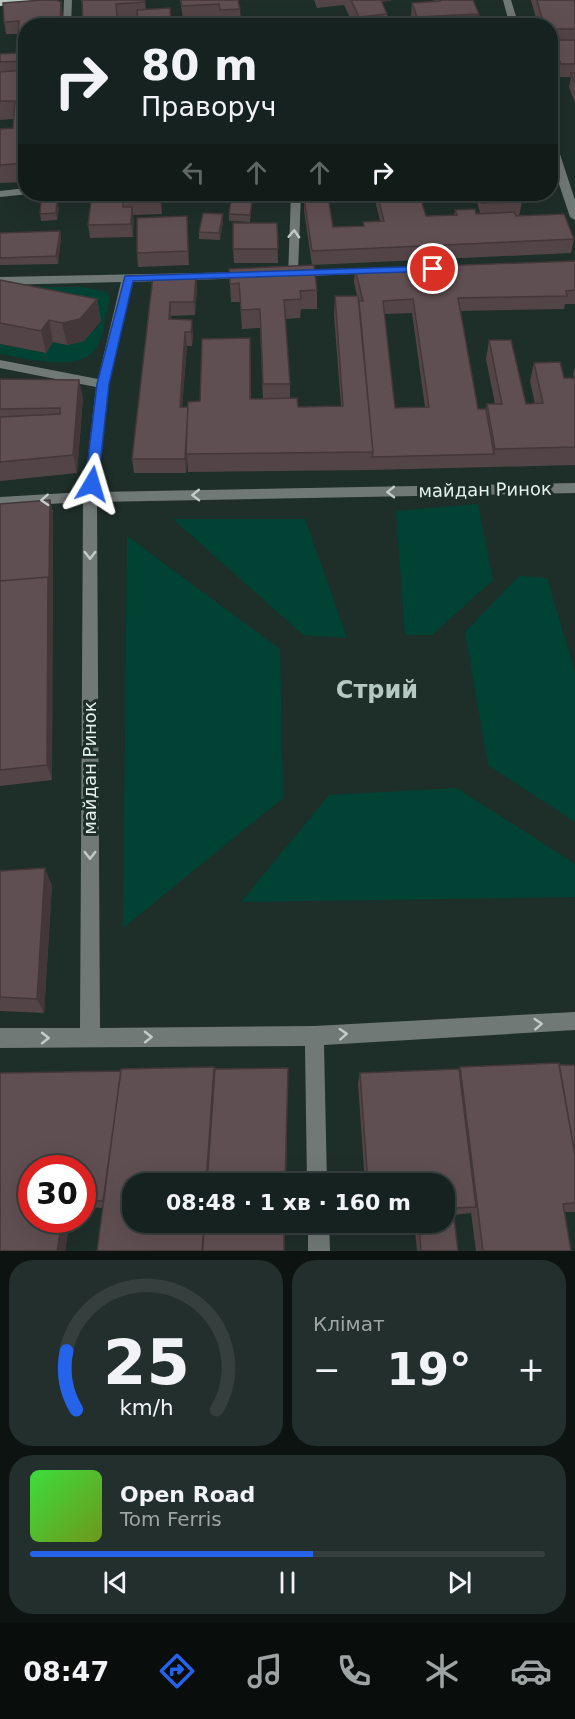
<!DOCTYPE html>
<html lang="uk">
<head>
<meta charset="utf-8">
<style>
  :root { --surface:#16221f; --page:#232f2c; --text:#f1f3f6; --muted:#9ea4a4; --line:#353f3d; --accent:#2563eb }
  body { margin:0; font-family:"DejaVu Sans",sans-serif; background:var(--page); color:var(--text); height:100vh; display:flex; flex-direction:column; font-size:22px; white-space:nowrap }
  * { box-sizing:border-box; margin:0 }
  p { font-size:20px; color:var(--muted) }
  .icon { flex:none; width:33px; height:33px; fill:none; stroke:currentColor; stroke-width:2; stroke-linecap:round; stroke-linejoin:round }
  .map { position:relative; height:1251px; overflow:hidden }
  .details { display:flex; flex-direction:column; gap:9px; padding:9px; background:#0c1311; flex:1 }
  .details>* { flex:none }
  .hud { position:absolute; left:18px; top:18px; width:540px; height:183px; border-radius:24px; box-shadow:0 6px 24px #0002,0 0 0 2px var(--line); background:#16221f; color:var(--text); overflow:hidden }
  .speed { position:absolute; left:18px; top:1155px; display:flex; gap:12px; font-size:30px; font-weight:700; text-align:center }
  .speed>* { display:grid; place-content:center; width:78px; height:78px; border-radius:50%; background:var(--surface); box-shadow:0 6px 24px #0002,0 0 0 2px var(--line); line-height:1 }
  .speed .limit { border:9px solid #d22; background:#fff; color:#111 }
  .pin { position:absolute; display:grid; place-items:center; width:51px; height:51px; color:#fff; margin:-26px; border:3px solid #fff; border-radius:50%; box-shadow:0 2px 6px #0007 }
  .me { position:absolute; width:66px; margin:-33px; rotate:7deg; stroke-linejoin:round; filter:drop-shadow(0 0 4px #0008) }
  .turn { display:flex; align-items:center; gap:21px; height:126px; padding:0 24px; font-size:27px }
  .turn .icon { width:78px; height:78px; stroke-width:2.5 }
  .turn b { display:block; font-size:42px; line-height:51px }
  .lanes { display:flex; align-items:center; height:57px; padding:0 24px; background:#0003; justify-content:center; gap:30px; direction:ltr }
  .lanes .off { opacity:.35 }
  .big { font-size:45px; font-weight:800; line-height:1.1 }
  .details .card { flex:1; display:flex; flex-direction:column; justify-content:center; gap:9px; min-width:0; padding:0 21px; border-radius:24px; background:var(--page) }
  .details .dial { align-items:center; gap:0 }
  .dial svg { height:156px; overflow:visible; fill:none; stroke:var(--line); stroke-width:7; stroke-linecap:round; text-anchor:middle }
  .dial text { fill:var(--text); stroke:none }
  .song { display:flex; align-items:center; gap:18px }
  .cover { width:72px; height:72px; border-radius:9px; background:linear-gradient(135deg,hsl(120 70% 55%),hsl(80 70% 35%)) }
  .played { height:6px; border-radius:3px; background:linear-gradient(90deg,var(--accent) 55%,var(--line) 55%) }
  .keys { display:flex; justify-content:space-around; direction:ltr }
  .heat { display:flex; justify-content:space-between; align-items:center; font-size:33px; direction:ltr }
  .details .tiles { flex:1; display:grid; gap:9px; grid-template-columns:1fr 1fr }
  .card:last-child { grid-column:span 2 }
  .trip { position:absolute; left:122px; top:1173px; width:333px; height:60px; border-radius:24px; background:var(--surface); box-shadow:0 6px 24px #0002,0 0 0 2px var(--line); font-weight:800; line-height:60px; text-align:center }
  .menu { display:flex; height:96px; justify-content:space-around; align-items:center; background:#090e0c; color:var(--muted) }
  .menu .icon { width:42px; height:42px }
  .menu .selected { color:var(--accent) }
  .menu b { font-size:27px; color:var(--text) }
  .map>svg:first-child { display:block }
</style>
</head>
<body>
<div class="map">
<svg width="575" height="1251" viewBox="0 0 575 1251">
  <rect width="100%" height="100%" fill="#1e2e29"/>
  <path fill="#004334" d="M0,287H82L107,292L110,298C106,313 104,333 97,347C83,374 23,358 0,354V344L46,353L53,342L67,345L96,329L101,321Z
    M478,504L493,580L432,635H405L396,511Z
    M173,519H305L347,638L303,635Z
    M127,536L280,649L283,798L123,928Z
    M519,576L547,578L575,672V822L488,765L465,632Z
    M457,788L575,864V897L241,902L329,795Z"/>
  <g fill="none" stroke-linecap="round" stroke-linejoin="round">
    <path fill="#717976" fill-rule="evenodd" d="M64,0H72L71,26H63Z
      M503,0H511L519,26H510Z
      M550,136L555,139L575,200V220L570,217L550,157Z
      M26,188V194H29L0,197V191Z
      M291,194H301L298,271L374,268L380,271L378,273L288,277Z
      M248,272L254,276L252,278L133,282L109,384L97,492L575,483V493L97,502L100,1028L314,1026L575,1012V1030L324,1045L327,1184H307L305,1046L0,1048V1028H80L83,502L0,507V497L84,492L96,387L0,368V360L98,379L121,282L0,285V277Z
      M308,1222H329L330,1251H308Z"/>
    <path fill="#b8c9c3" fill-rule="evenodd" d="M0,0H35L31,3L0,6Z"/>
  </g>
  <path fill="#534447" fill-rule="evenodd" d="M82,0H145L146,9L137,20L118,21Z
    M180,0H238L240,9L241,22L221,23L219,17L183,19Z
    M314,0H393L382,2L387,14V23L413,26H354L344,5L317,8Z
    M434,0H473L479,14V16L484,26H414L411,15L412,3L435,2Z
    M531,0H575V103L569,87L571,77H558L550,56L551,42H550V26H538Z
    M63,15L26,26V182L0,183V129L13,128V119L0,120V54L16,53L18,34H6L4,22Z
    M92,194H161L162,214L133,215V237L90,238L88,225Z
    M377,194H400L402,201L426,216L454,215L455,210L480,213L475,194H519L522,202L519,216H515L574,239L571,253L312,265L304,211V198L333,227L363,226V222L380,221L376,204Z
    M252,201L250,222L229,221V214Z
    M59,208L57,220L41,221L40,214Z
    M187,216L189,265L138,267L137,253Z
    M223,221L220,240L199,239V232Z
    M277,223L278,263H234L233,249Z
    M60,231L61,238L58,264L0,265V233Z
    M575,261V304H565L564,309L460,311L478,409H486L487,404H495L486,359L489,340L526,404H535L530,381L534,363L564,378H574L573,374L575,367V465L371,470L188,472L187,458L186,473H134L132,459L153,276H196L197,289L195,315L171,316V320L193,333L192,346H187L182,407H188L200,401L250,338L251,399H263L260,328L242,329L240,302H231L229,269L317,290V309H301L300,318L285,319L290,384V398L298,407L341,406L334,315L335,296H357L354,282L355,269ZM412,313L425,407L395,408L384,314Z
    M0,280L97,299L101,321L84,341L67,345L53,342L46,353L0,344Z
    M0,379L83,398L77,473L0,481Z
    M50,500L53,513L52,780L0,786V504Z
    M0,871L52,885L44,1013L0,1011Z
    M575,1065V1212H565L571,1251H476L471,1213L454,1215L458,1251H417L414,1222H444V1184H365L358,1083L360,1073L459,1069L460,1067Z
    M214,1067L215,1069L288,1068L286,1184H132V1222H285L284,1251H97L103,1208L82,1207V1168H32V1220H70L65,1251H0V1073L121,1071V1069Z"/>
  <path fill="#433739" d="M374,0H393L374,3Z
    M61,2L63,15L62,26H60Z
    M161,194L162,206V214L160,201Z
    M57,201L59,208L57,220L56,213Z
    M132,207L134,220L133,237L131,224Z
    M223,214V221L220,240L219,233Z
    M187,216L188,230L189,265L188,251Z
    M60,231L61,238L58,264L56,256Z
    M196,276L197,289L195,315L194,302Z
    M97,299L101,321L84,341L67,345L62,323Z
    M170,302L171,316L170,333L169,319Z
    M49,320L53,342L46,353L41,331Z
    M192,320L193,333L192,346L191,332Z
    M185,332L187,346L181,420L180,407Z
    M79,380L83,398L77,473L73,455Z
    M188,407L187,459L186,473L185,459Z
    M50,500L53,513L52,780L47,765L48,577Z
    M45,868L52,885L44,1013L37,999Z
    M62,1220H70L65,1251H57Z"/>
  <path fill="#604f52" stroke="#433739" stroke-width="1.5" fill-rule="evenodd" d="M42,0H56L61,2L60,26H26V61L0,62V54L16,53L19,21L4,22L3,3Z
    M82,0H145V2L116,4L118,26H83Z
    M181,0H238L240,9L220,10L219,4L182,6Z
    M351,0H381L387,14L359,17Z
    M440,0H473L479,14L417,17L412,3L440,1Z
    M537,0H574L575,4V29H550V26H544Z
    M170,8L171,26H138L137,10Z
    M480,16L484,26H455L451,17Z
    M411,22L413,26H383L382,23Z
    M552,40H575V64H561Z
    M26,70V163L0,165V129L13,128L15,101H0V72Z
    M571,73H575V83Z
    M92,194H161L160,201L123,202V207H132L131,224L88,225Z
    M377,194H400L402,201L421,200L426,216L457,215L455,210L475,209L476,214L514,212L516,216L564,214L574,239L312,251L304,198L328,197L333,227L364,226L363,222L384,221Z
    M480,194H519L522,202L482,203Z
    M231,200L252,201L250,215L229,214Z
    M41,201H57L56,213L40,214Z
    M203,213L223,214L219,233L199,232Z
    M187,216L188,251L137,253V218Z
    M233,223H277L278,249H233Z
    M60,231L56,256L0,258V233Z
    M575,261V290L566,291L567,296L458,298L478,409H486L494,454L372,457L373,452L359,301H363L355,269ZM413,299L429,407L395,408L383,301Z
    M314,265L317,290L300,291L301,299L284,300L290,384H263L260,309L241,310L239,283L230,284L229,269Z
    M153,276H196L194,302H170L169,319L192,320L191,332H185L180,407H188L185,459H132Z
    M0,280L97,299L80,319L62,323L49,320L41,331L0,323Z
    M335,296H358L373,452L186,454L188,402L200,401L202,339L250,338V399L297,398L298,407L343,406Z
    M489,340H511L526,404L543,403L534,363L560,362L564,378H575V447L495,449L487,404H502Z
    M0,379L79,380L73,455L0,462V417L60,414V408L0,409Z
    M50,500L49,582L48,577L0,581V504Z
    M48,577L47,765L0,770V581Z
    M45,868L37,999L0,997V871Z
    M559,1063L575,1155V1203L563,1204L571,1251H483L460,1067Z
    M559,1065H575V1155Z
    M214,1067L206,1184H132V1222H204L202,1251H97L121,1069Z
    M288,1068L285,1184H207L215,1069Z
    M459,1069L476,1207L453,1208L458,1251H421L419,1222H444V1184H368L360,1073Z
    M121,1071L103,1201L82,1200V1168H32V1220H62L57,1251H0V1073Z
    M204,1222H284V1251H203Z"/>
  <defs><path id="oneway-chevron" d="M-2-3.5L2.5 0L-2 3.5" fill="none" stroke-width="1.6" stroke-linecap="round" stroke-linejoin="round" transform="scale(1.5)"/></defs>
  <g stroke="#c2ccc9">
    <use href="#oneway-chevron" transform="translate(294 234) rotate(-87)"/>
    <use href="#oneway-chevron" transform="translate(391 492) rotate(179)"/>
    <use href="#oneway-chevron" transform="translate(196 495) rotate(179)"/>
    <use href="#oneway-chevron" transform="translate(45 500) rotate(177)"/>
    <use href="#oneway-chevron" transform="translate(90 555) rotate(90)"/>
    <use href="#oneway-chevron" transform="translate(90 855) rotate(90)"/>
    <use href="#oneway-chevron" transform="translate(538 1024) rotate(-3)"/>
    <use href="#oneway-chevron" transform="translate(343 1034) rotate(-3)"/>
    <use href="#oneway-chevron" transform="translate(148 1037) rotate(-1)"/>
    <use href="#oneway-chevron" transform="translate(45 1038)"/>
  </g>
  <path fill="#2563eb" stroke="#184099" stroke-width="1.5" d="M433,266L438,269L437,271L133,281L109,384L98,484L96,487H87L85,484L97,384L125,276Z"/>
  <g text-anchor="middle" stroke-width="6" stroke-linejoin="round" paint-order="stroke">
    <g font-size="18" fill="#e5f0ec" stroke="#1e2e29">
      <text transform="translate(485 490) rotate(-1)" y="6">майдан Ринок</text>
      <text transform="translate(90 768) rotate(-90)" y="6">майдан Ринок</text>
    </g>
    <g font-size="24" font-weight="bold" fill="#b5c9c2" stroke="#1e2e29">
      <text x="377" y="698">Стрий</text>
    </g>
  </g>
</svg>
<div class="speed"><div class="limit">30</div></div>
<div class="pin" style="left:433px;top:269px;background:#d93025"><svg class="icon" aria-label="arrive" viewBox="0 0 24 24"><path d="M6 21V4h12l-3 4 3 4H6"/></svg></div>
<svg class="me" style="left:92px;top:484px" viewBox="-20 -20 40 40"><path d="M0-17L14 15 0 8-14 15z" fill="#2563eb" stroke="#fff" stroke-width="4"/></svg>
<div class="trip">08:48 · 1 хв · 160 m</div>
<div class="hud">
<div class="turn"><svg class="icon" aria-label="right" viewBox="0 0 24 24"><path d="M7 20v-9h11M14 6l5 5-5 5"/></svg><div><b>80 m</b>Праворуч</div></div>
<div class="lanes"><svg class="icon off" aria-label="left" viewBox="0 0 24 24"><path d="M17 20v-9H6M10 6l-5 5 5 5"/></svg><svg class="icon off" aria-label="ahead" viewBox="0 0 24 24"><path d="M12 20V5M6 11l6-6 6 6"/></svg><svg class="icon off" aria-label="ahead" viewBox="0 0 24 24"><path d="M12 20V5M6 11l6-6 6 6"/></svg><svg class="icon" aria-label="right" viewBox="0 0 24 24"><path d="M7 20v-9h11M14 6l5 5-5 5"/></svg></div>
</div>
</div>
<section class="details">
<div class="tiles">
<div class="card dial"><svg viewBox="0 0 100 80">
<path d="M14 69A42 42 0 1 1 86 69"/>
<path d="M14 69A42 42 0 0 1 9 39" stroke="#2563eb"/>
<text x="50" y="56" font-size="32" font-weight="700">25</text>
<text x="50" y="72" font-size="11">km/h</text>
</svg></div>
<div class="card"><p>Клімат</p>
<div class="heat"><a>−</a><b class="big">19°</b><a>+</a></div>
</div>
<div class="card">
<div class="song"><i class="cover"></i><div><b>Open Road</b><p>Tom Ferris</p></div></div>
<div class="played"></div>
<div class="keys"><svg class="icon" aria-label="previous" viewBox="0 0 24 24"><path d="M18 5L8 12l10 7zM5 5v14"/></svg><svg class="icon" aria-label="pause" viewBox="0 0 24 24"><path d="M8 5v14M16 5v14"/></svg><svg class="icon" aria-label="next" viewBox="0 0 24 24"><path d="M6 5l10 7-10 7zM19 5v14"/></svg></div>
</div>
</div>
</section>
<nav class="menu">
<b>08:47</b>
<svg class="icon selected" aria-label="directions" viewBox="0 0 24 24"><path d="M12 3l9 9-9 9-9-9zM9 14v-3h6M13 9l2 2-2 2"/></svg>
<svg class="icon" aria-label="music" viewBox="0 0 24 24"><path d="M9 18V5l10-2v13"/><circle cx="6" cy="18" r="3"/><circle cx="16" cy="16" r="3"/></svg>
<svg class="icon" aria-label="phone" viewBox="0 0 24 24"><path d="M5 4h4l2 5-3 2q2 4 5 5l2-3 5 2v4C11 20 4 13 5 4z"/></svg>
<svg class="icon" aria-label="climate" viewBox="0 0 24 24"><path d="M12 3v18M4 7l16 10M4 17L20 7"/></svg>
<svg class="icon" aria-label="car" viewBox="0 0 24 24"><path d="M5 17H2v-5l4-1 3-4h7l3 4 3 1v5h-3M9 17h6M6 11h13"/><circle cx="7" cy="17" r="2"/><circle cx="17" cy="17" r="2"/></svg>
</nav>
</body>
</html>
